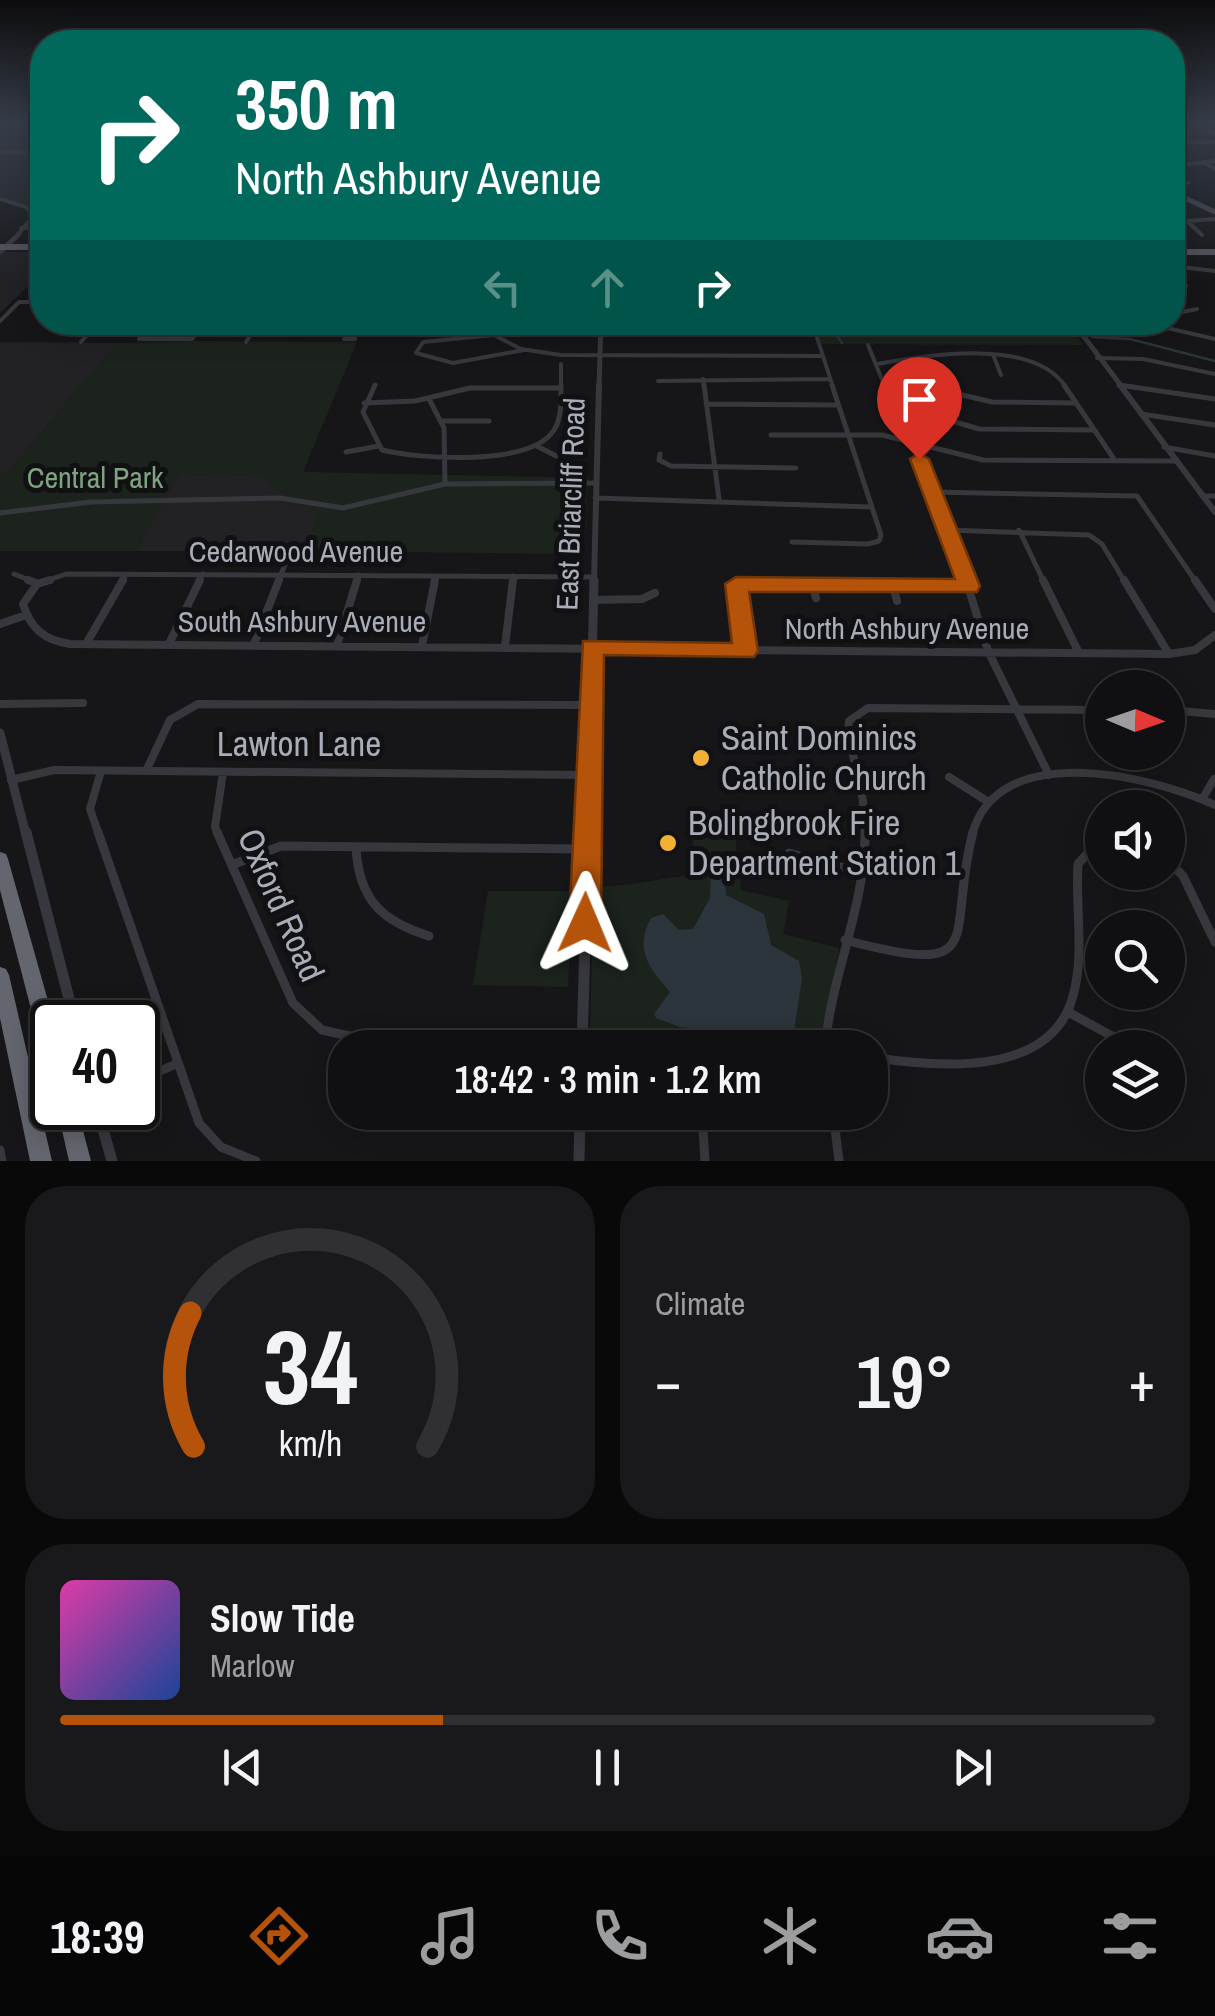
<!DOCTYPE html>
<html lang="en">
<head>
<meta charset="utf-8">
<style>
  :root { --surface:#101012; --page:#19191b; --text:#f1f3f6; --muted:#9c9d9f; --line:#303032; --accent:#b45309 }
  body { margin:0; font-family:"Archivo Narrow",sans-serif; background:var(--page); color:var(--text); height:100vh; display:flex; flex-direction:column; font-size:38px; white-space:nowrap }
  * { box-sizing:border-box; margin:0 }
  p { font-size:32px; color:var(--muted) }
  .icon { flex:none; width:55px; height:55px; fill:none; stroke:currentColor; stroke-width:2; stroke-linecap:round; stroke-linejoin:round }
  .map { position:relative; height:1161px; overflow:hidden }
  .sheet { display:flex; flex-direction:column; gap:25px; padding:25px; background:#09090a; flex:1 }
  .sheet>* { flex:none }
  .banner { position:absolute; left:30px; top:30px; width:1155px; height:305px; border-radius:40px; box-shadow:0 5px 25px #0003,0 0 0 2px var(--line); background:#00695c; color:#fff; overflow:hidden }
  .needle { width:65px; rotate:92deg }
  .buttons { position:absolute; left:1085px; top:670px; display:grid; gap:20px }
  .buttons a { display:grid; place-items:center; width:100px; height:100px; border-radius:50%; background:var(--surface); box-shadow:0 5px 25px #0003,0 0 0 2px var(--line); font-size:50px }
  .speed { position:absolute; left:30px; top:1000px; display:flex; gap:20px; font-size:50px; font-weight:700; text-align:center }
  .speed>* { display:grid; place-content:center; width:130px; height:130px; border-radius:50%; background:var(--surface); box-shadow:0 5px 25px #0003,0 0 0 2px var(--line); line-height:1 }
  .speed .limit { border:5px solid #111; border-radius:15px; background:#fff; color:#111 }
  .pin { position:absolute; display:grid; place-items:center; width:85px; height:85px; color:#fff; margin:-102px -42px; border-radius:50% 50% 50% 0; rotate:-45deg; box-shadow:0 0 10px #0007 }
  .pin .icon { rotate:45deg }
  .me { position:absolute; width:110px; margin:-55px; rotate:1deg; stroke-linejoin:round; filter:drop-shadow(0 0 8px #0008) }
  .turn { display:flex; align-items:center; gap:35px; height:210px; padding:0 40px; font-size:45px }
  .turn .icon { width:130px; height:130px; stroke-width:2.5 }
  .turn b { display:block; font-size:70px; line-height:85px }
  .lanes { display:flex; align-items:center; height:95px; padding:0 40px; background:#0003; justify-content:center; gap:50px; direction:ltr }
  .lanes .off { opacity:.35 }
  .big { font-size:75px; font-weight:600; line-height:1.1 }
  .sheet .tile { flex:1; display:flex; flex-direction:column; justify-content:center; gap:15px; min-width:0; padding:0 35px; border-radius:40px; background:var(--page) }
  .sheet .dial { align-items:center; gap:0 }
  .dial svg { height:260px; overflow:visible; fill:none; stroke:var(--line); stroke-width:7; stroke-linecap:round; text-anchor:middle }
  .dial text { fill:var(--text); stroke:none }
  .song { display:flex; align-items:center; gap:30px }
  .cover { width:120px; height:120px; border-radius:15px; background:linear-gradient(135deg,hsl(320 70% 55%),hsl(220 70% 35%)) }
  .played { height:10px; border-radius:5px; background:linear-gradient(90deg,var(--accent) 35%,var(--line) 35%) }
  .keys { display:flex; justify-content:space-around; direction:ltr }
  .heat { display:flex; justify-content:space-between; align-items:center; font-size:55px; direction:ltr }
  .sheet .tiles { flex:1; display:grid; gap:25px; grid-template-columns:1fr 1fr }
  .tile:last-child { grid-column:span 2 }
  .trip { position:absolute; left:328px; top:1030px; width:560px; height:100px; border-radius:40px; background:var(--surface); box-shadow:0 5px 25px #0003,0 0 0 2px var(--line); font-weight:600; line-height:100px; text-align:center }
  .dock { display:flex; height:160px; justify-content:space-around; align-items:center; background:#060607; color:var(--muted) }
  .dock .icon { width:70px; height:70px }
  .dock .current { color:var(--accent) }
  .dock b { font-size:45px; color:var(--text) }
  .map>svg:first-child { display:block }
</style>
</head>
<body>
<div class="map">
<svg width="1215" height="1161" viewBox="0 0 1215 1161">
  <rect width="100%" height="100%" fill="#161618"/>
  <path fill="#222225" d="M0,120H42V150H0Z
    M0,153H42V203L27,207L0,198Z
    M0,252H42V273L0,313Z
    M366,322L597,323L596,333H565L365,326Z
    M0,342L117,343L9,471H0Z
    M179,474L260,476L288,498L282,502L320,511L304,551H135Z"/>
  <path fill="#1c231d" d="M814,323H1069L1083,345L821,344Z
    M195,341L357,342L303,472L588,478L584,554L304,551L319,511L280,502L287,498L260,476L179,474L135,551H0V471H9L117,343Z
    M692,812L733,814L741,890L789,901L783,934L839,948L820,1047H740L640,1031H590L594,887C629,887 659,878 694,875Z
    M488,891H572L568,987L473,985Z"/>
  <path fill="#2c353c" d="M716,861L723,866L726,895L764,914L771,945L799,961L802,978L793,1037L680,1027L656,1018L654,1014L670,992C649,968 634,950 651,918L663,914L679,930L693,929L710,898L711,872Z"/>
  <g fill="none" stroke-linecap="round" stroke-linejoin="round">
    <path stroke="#2c353c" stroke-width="2.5" d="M835,322L833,330L842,343
      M1032,322L1070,333
      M1092,337L1130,339L1215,361"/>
    <path stroke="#37383d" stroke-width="4" d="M1183,120L1215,134
      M1172,143L1215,142
      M0,152H42
      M1203,162L1215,169
      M1172,166L1215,161
      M1172,176L1188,183
      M21,228H42
      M1202,235L1187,221L1215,219
      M1172,266L1215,271
      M1172,282L1186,286
      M1172,314L1197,309
      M0,321L19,302H42
      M152,322L139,339H192L204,322
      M641,322L661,327L814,328
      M812,322L833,387
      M1141,322L1215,339
      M352,336L355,339H344Z
      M352,336L358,322
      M81,342L98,322
      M246,342L259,322
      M868,345L885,387
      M524,350L453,363L416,353L423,342L494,335L521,349L561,355L822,356
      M994,357L1001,375
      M1097,358L1143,359L1215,374
      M877,364C930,355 1032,337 1066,387
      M703,379L704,387
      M658,381L830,379
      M1119,385L1134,387
      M561,387V364"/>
    <path stroke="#37383d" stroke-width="5" d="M375,385L363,412L382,450C418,459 531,467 554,430C562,418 561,399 561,385
      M704,385L719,499
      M884,385L901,426L898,437
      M1064,385L1114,459
      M1119,385L1215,399
      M886,388L941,390L992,402L1075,403
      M429,399L444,428L445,484
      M364,403L415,401L470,388H560
      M706,404L838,405
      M896,412L932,415L979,429L1094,430
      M1141,414L1215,425
      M441,421H489
      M771,435H882L983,460L1175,461
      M537,446L556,456
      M930,447L919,459L920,466L967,582
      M1164,447L1215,456
      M346,452L379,446
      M660,454L659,460L671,466L796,468
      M930,492L1137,496L1196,582
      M1202,496H1215
      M595,498L871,507
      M0,513L91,502L280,498L343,508L445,484L596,483
      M947,530L1089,535L1102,544L1125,582
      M1019,530L1044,582
      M792,542L868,544L879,541L881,535L832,385
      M14,574L34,582
      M43,582L66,574L593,577
      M122,582L126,575
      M199,582L203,574
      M278,582L288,557
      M356,582L358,575
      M435,582L436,576
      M512,582L513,576"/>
    <path stroke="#37383d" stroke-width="8" d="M28,580L36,583
      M50,580L37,584L23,604C31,629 44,640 70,644L1169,654L1195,650L1215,635
      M966,580L988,651L1049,775
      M1043,580L1079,653
      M1124,580L1169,654
      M1195,580L1215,609
      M813,586L816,598
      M893,586L897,601
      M594,600L642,599L655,593
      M0,624L26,615
      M86,644L123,580
      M169,644L200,580
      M254,644L279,580
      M337,645L357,580
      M422,646L435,580
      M505,646L513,580
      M746,651L736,585L969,587
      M0,704L83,703
      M1168,710L1215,714
      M146,771L170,720L198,704L590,705
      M949,777L987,801
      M11,780L54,770L589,775
      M1203,798L1214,779
      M99,835L90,809L101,771
      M218,835L215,827L223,772
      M865,835L863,801L848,732L849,721L868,708L1102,710
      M972,835C997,739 1150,775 1215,805"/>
    <path stroke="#37383d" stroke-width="9" d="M98,832L199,1123L221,1147L256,1161
      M217,832L293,1003L322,1030L368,1040L581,1041
      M356,848C359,899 381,921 429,936
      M789,853L859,872
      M1168,860L1183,876L1215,942
      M232,865L281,846L587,849
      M845,940C993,979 945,939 973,832
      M1068,1012L1134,1048
      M825,1048C831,975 866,905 865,832
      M870,1057C935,1067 1051,1079 1073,996C1085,953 1075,907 1078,864L1087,854L1102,851
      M138,1081L176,1064
      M702,1112L705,1161
      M833,1112L839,1161
      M0,1150L2,1161"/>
    <path stroke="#37383d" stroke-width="4" d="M0,199L26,207L33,216L16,237"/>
    <path stroke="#37383d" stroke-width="5" d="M1,251L19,234
      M1073,322L1122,387
      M599,387L601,322"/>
    <path stroke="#37383d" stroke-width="6" d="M1120,385L1215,512
      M594,582L599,385"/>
    <path stroke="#37383d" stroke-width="9" d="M0,733L26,835
      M588,835L594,580"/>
    <path stroke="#37383d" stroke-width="11" d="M26,832L75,1022
      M582,1048L588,832
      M97,1108L112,1161
      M579,1161L580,1112"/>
    <path stroke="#45474d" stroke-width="5" d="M1172,192L1215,212"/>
    <path stroke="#53555c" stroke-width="6" d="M0,247H42
      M1172,252H1215"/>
    <path fill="#63666e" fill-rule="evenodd" d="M0,852L6,854L8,859L54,1022L52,1060L45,1058L42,1051L0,890Z
      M0,967L6,969L9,975L52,1161H30L0,1018Z
      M57,1108H77L91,1161H69Z"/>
  </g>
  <linearGradient id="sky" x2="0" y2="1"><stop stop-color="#0c0c0d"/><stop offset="0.43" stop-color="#363c48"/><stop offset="1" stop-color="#363c48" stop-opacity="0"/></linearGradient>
  <rect width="1215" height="282" fill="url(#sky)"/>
  <path fill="#b45309" stroke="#753606" stroke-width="2.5" d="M919,453L929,459L980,586L977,592H749L758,651L754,657L604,655L601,923L596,932L585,937L574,932L569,923L583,641L732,643L725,584L736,577L955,579L910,459Z"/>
  <g fill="#f2b134" stroke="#111113" stroke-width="4">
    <circle cx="701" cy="758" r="10"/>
    <circle cx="668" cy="843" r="10"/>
  </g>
  <g text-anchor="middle" stroke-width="10" stroke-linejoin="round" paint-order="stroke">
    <g font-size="30" fill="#7fa381" stroke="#111113">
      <text x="95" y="488">Central Park</text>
    </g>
    <g font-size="30" fill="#a8adb8" stroke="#111113">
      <text transform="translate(571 504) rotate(-88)" y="10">East Briarcliff Road</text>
      <text x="296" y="562">Cedarwood Avenue</text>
      <text x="302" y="632">South Ashbury Avenue</text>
      <text x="907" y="639">North Ashbury Avenue</text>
    </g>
    <g font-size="35" fill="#a8adb8" stroke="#111113" text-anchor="start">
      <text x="721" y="750">Saint Dominics<tspan x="721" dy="40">Catholic Church</tspan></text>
      <text x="688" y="835">Bolingbrook Fire<tspan x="688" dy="40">Department Station 1</tspan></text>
    </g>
    <g font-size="35" fill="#a8adb8" stroke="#111113">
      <text x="299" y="756">Lawton Lane</text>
      <text transform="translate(281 905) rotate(66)" y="12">Oxford Road</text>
    </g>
  </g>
</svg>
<div class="buttons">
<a><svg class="needle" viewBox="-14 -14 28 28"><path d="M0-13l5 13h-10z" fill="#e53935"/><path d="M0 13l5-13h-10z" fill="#9c9d9f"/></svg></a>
<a><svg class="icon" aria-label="sound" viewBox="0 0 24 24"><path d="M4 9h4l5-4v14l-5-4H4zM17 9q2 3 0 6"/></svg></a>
<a><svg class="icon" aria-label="search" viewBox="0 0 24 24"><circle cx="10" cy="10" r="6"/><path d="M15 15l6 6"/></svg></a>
<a><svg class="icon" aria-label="layers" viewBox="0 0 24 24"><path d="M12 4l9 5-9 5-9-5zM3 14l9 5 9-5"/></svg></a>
</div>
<div class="speed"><div class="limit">40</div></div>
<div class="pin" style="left:919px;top:459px;background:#d93025"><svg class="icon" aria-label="arrive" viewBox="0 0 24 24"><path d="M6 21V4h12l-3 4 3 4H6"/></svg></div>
<svg class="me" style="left:585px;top:923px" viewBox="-20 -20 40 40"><path d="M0-17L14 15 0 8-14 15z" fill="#b45309" stroke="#fff" stroke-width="4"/></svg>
<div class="trip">18:42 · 3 min · 1.2 km</div>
<div class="banner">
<div class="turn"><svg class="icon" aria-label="right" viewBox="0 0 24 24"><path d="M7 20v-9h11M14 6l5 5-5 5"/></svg><div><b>350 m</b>North Ashbury Avenue</div></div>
<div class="lanes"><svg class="icon off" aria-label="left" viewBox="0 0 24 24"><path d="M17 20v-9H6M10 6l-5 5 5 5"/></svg><svg class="icon off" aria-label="ahead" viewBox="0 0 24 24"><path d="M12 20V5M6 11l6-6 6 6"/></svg><svg class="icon" aria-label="right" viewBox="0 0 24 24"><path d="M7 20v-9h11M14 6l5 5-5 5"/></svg></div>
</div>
</div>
<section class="sheet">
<div class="tiles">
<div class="tile dial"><svg viewBox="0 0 100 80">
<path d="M14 69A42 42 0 1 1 86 69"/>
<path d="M14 69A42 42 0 0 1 13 28" stroke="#b45309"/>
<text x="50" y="56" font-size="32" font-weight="700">34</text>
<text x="50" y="72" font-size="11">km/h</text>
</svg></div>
<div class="tile"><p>Climate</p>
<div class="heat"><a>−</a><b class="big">19°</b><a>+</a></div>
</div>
<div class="tile">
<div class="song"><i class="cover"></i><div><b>Slow Tide</b><p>Marlow</p></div></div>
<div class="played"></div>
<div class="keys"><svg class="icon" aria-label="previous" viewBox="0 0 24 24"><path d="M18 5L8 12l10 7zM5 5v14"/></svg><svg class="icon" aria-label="pause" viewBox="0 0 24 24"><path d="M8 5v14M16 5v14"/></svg><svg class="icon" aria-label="next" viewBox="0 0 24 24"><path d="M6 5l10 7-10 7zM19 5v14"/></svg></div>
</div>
</div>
</section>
<nav class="dock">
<b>18:39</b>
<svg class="icon current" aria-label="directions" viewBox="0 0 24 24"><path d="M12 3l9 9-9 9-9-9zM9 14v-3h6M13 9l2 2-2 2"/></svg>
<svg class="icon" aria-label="music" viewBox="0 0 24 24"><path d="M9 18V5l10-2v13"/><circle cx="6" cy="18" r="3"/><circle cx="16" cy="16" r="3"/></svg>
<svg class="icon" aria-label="phone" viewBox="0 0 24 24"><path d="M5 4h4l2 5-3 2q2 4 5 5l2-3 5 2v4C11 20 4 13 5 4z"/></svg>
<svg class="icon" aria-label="climate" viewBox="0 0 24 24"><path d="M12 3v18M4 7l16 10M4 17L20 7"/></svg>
<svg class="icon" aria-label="car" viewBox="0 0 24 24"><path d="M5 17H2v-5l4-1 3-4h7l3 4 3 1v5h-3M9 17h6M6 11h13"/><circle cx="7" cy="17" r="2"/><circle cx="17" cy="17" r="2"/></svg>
<svg class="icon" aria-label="filters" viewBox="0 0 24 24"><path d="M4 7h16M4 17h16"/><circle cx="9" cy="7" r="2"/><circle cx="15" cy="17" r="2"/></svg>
</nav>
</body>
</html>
